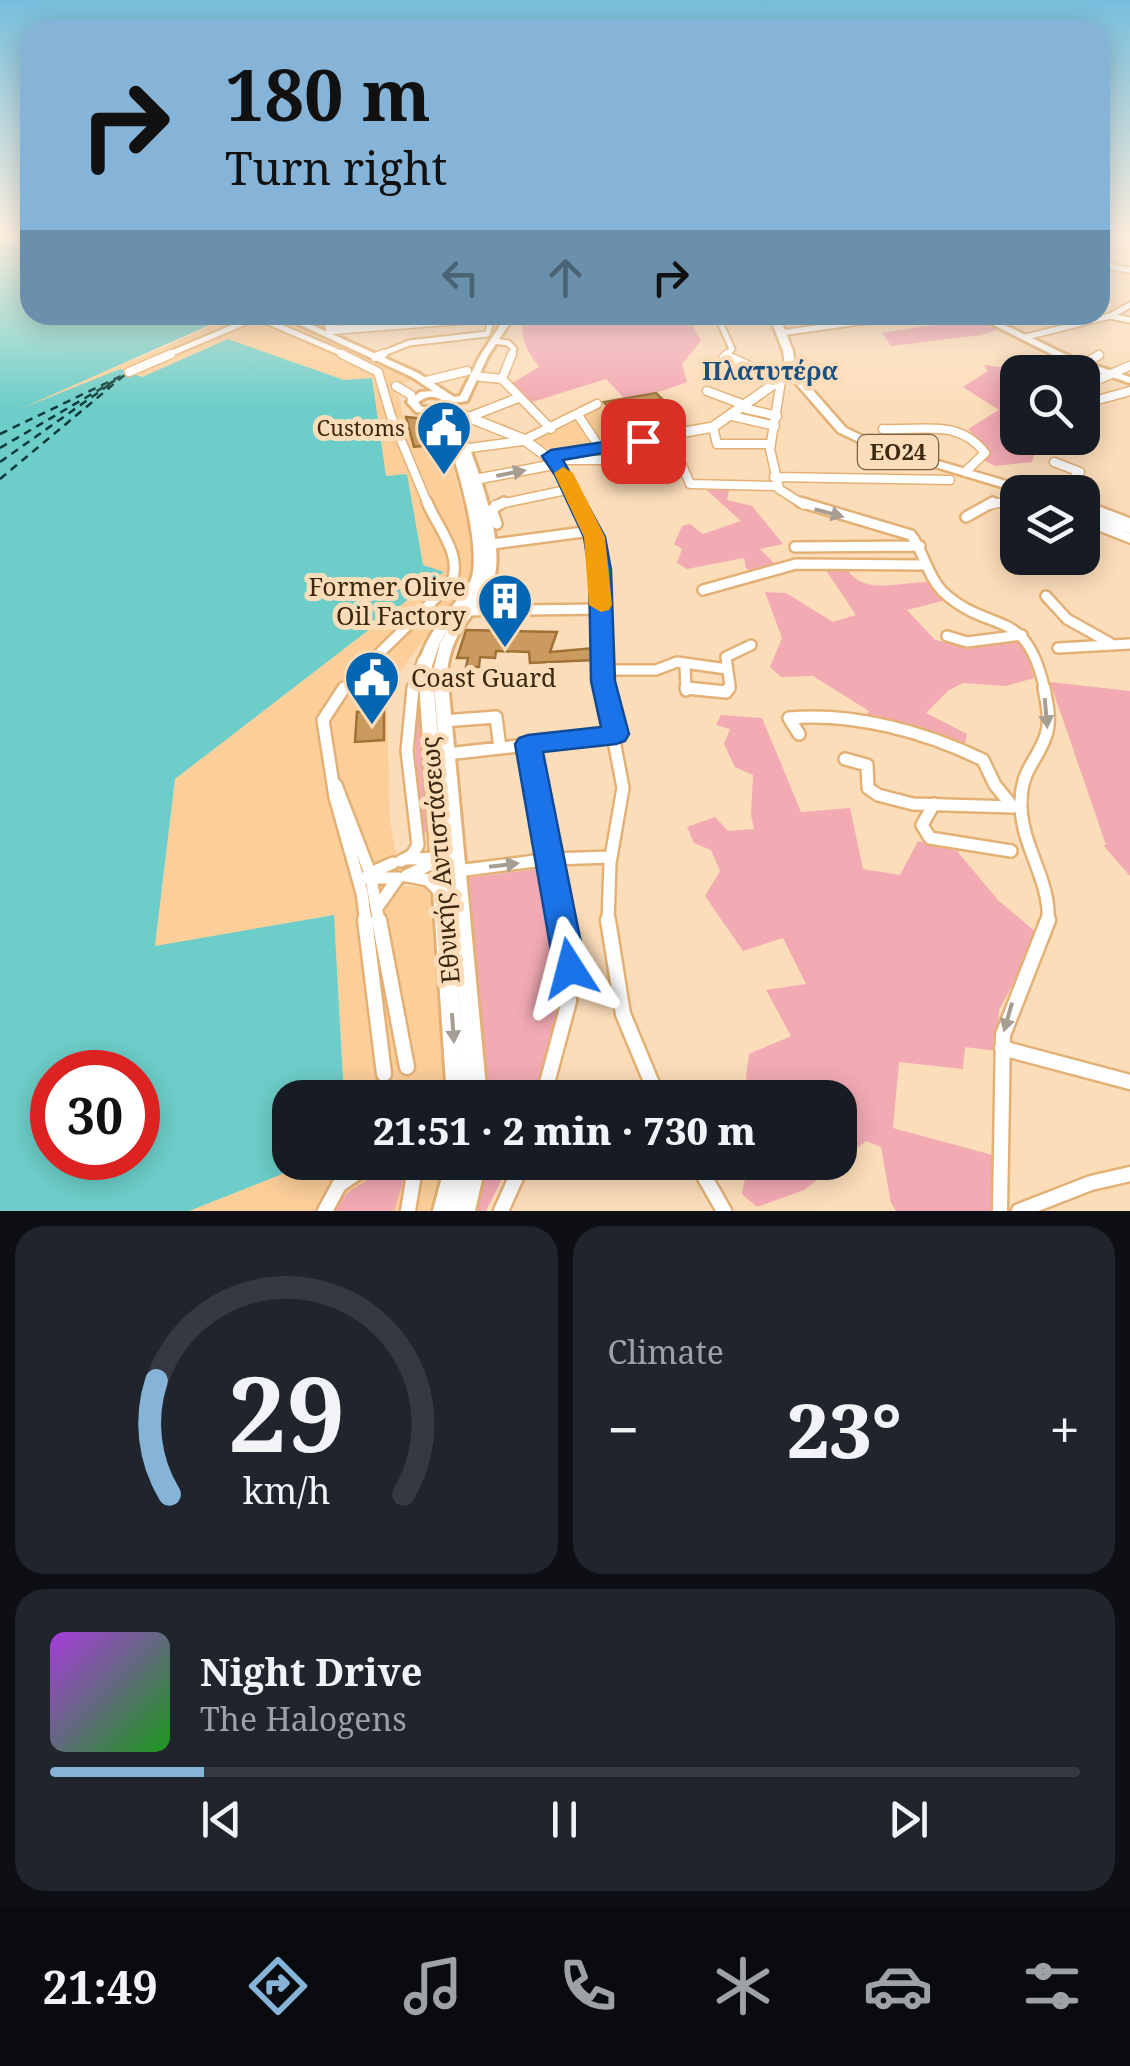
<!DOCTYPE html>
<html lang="en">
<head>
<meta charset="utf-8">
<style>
  :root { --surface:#171b24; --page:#20242c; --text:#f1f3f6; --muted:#9ea1a6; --line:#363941; --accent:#85b4d8 }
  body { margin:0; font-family:"Noto Serif",serif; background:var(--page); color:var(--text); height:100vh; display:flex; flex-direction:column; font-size:38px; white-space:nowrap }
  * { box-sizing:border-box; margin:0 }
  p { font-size:32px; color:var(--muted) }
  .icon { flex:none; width:55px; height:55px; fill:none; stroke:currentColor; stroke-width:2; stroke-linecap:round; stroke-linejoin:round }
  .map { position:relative; height:1211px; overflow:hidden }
  .panel { display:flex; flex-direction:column; gap:15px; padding:15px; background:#0d0f14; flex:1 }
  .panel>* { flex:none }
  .hud { position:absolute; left:20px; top:20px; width:1090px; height:305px; border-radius:30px; box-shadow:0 5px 25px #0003; background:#85b4d8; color:#111; overflow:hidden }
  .buttons { position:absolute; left:1000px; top:355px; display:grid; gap:20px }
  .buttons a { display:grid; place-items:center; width:100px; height:100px; border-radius:20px; background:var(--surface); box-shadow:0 5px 25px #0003; font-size:50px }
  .speed { position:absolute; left:30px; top:1050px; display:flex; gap:20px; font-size:50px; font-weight:700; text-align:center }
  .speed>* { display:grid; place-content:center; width:130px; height:130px; border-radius:50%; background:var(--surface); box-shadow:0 5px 25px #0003; line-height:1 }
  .speed .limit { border:15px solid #d22; background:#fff; color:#111 }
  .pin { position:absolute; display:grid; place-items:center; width:85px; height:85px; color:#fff; margin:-42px; border-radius:20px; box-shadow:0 5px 15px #0006 }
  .me { position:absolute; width:110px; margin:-55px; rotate:351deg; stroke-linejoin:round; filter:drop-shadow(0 0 8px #0008) }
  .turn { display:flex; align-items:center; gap:35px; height:210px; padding:0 40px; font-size:45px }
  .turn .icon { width:130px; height:130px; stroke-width:2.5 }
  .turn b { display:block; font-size:70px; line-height:85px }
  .lanes { display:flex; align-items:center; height:95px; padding:0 40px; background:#0003; justify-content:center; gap:50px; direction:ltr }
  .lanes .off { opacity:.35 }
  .big { font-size:75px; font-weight:800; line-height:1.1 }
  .panel .card { flex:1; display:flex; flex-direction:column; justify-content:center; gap:15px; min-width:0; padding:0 35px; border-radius:30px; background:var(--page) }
  .panel .dial { align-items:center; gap:0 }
  .dial svg { height:260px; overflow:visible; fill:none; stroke:var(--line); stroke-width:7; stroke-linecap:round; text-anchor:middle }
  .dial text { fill:var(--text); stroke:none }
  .song { display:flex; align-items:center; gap:30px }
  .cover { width:120px; height:120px; border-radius:15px; background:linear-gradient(135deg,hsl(280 70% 55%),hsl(120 70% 35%)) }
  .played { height:10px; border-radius:5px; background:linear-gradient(90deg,var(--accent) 15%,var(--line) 15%) }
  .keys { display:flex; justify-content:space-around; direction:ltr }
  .heat { display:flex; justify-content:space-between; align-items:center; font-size:55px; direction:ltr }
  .panel .tiles { flex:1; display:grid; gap:15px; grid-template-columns:1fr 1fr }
  .card:last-child { grid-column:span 2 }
  .trip { position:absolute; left:272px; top:1080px; width:585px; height:100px; border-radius:30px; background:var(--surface); box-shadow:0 5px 25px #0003; font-weight:800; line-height:100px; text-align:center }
  .dock { display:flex; height:160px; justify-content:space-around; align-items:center; background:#090b0e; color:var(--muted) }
  .dock .icon { width:70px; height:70px }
  .dock .selected { color:var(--accent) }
  .dock b { font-size:45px; color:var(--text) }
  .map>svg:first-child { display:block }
</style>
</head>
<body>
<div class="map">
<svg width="1130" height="1211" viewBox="0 0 1130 1211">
  <rect width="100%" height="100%" fill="#fcddba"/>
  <path fill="#fccf9a" d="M238,315H271L413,380L390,389L399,395L403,417L431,414L435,427H440L456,479L473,545V573L392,683L387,708L390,821L398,864L404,886L424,887L434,900L448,1097H344L334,915L155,947L175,779L443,573L423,565L386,477L372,378L344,380L228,340L142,377L120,369L24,410L19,408Z
    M656,393L692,429L602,445L583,417L607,401Z
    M578,421L596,447L558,452L528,440Z
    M310,1163H445L432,1211H189Z"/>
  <path fill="#f2aab3" d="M524,315H725L736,319L709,317L693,326L701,341L682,364L687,382L662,391L624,398L606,379L529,403L509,385L539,367C526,349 519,338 524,315Z
    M981,317L1004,328L981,335L891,346L882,333Z
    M1006,361L1022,364L1017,374L1007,378L1017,385V427L1011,428L1015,437L1037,446L1032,462L995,466L983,460L987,449L968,429L999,410L963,387L988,371L984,365L1000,367Z
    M702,486H730L727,500L752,506L783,544L760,549L778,567L754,573L746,568L744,558L687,569L677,563L682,549L674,544L682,526L690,524L703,534L741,521Z
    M823,566H845C862,597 897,582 928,582L946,600L907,610L935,640L963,645L1018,639L1026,649L1034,678L1006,686L963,683L949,690L926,713L967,734L964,748L861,721L869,711L813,676L781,677L770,667L782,638L765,592L786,593L833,622L856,615Z
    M1050,682L1130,691V876L1103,845H1106Z
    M418,694L421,696L429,832L425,833L420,829C416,784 413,739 418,694Z
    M721,715L762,718L801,812L850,808L863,869L900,875L918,841L957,851L998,900L1039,935L999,1010L997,1051L965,1047L963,1069L899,1062L893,1128L996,1156L993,1211H896L891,1203L881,1147L866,1141L840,1162V1098L751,1097L746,1076L749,1054L791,1036L766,990L806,984L783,938L743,951L705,896L720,871L711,850L694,843L687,827L715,817L728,831L754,829L751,815L753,775L735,767L724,744L730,729L716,725Z
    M537,869L541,872L564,986L553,1047L538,1091C523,1099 504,1098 489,1094L465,878Z
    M387,1163H409L394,1211H333C344,1186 372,1184 387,1163Z
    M485,1163H510L486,1211H474Z
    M839,1163L804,1190L757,1207L742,1194L748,1163Z"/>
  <path fill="#6dcec9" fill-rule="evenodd" d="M0,236H30V315H232L20,409L120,369L142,377L228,339L344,380L372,378L386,476L407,474L423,565L444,572L175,779L155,946L334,915L344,1097L290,1098V1162L310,1163L189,1211H0ZM52,1072H138V1158H52Z"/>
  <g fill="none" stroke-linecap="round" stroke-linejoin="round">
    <path stroke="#0a3a38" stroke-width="2.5" stroke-dasharray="8 6" stroke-linecap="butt" d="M0,434L123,375
      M0,448L119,378
      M0,462L113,382
      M0,479L127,373"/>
  </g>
  <path fill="#cb9a5f" stroke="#a07236" stroke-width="2.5" d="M656,393L662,399L619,406L641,432L630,434L604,402Z
    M406,417L433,420L440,444L414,447Z
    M466,630L557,632L550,652L594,648V660L530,663L529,652L496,651L495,658L480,657L479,667H466L468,658H457Z
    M384,709V740L355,742L357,712Z"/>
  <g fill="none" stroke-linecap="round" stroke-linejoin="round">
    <g stroke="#e3b175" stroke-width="9">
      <path id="minor-far4" d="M1100,265L1130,270
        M1110,316L1130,305
        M719,320L732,349L725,356
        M993,321L1017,315
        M781,333L907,315
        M1026,337L1110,316L1130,320
        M494,341L508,343L514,349L511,356
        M165,356L257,317L348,356
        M377,356L409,343L487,334L493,316"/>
    </g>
    <g stroke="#e3b175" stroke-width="11">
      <path id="minor-far3" d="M342,354L378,372L391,416L428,505
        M512,354L502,379L551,429
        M727,356L782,380
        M375,357L383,354
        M1082,365L1099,355
        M712,370L727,354
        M129,372L171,354
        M474,376L502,379
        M426,381L467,371
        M781,381L770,449L779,489L804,505
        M396,386L411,395L412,401
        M1082,387L1129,366
        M707,391L747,406
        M1083,404L1130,391
        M743,408L777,416
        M578,415L600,448
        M732,416L775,426
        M469,417L518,398
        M713,427L717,444H771
        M883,429C922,431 958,418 985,453L965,472
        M651,448L682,465L690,484L777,486
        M462,449L522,441L597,404
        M554,460H614L649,446
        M1054,462L1080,472L1059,492
        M557,464L581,505
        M774,477L950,480
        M495,505L571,489
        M989,505L1008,501L1013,487"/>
    </g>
    <g stroke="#e3b175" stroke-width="14">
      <path id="minor-far2" d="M580,502L597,562L604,691
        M800,502L911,535C924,552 927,575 942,591C991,637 1026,603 1045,691
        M966,517L993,502
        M1082,519L1130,538
        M497,524L492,509L504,502
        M485,545L591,531
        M795,547L920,546
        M703,590L796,564L925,565
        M1046,596L1067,619L1110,643
        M465,611L601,609
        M947,636L967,642L1022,635
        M1058,648L1130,644
        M685,666L686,691
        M602,670H656L677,662L727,669
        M341,691L451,583C464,556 437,527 427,502
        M412,691L423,660
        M727,691L730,686L726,657L751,645"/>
    </g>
    <g stroke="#e3b175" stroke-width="16">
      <path id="minor-far1" d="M344,688L323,720L335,797L362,893L366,923
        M604,688L623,788L610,863L608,923
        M686,688L726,692L729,688
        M1044,688C1047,703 1051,721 1046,735C1036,765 1020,768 1021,808C1023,849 1051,881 1048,923
        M443,721L496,717L500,748
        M799,734L789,718C853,712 926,732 983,760L995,785L1013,807
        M528,744L561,923
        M845,759L867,765L868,788L878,795L913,804L1013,807
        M433,768L447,754L616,735
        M336,785L370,873L379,923
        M934,804L922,825L930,838L1011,851
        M408,859L442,858
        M401,861L412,855L418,845L407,751L413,688
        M457,871L551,859L611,857
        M368,874L393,863
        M406,876L439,860
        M408,876L428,880L438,890
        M366,878H398
        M379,905L398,878"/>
    </g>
    <g stroke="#e3b175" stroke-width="19">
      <path id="minor" d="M365,920L384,1074
        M379,920L407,1067
        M608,920L623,1014L658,1098
        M1002,1048L1130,1082
        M543,1098L569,1001L570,968L561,920
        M696,1162L724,1211
        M325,1211L339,1185L372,1162
        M408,1211L416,1162
        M501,1211L523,1162
        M1000,1211L1003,1035L1048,920
        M1019,1211L1091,1183L1130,1174"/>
    </g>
    <g stroke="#e3b175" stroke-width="11">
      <path id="tertiary-far2" d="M333,330L510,316"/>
    </g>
    <g stroke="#e3b175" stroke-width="12">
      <path id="tertiary-far1" d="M448,409L523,439L557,464
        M551,456L713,427L791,372
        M467,481L557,464"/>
    </g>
    <g stroke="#e3b175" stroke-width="16">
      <path id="tertiary" d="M1082,506L1130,524"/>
    </g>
    <g stroke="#e3b175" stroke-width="6">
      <path id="secondary" d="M279,315H290L325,331L327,330L325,327L326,325L339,315H348L334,327L337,330L332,334L418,373L454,397L460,396L480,356L507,315H515L488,356L467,401C465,401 454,403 452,403C437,400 434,391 418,402L422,407H439L443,409L444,405L447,404L452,407C470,444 510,546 492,584C474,620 452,627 447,672L487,1098H467L433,672L440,643L452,623L440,642L432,666L467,1098H447L418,666C424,642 437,624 453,605C459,598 467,589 471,580C483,548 454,450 440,419L428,413L416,412L407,402L420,392L433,391L412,377Z
        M974,315H984L1073,358L1130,377V383L1067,362Z
        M446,1162H486L475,1211H433Z"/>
    </g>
    <g stroke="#e3b175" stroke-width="5">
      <path id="primary" d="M769,315H779L793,351L796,371L846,428L877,443L1033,489L1035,492H1018L869,447L838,432L786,372L783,351Z
        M1082,508L1130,525V533L1082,516Z"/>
    </g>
    <use href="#minor-far4" stroke="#fff" stroke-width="5"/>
    <use href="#minor-far3" stroke="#fff" stroke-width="8"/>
    <use href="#minor-far2" stroke="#fff" stroke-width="9"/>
    <use href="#minor-far1" stroke="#fff" stroke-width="11"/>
    <use href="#minor" stroke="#fff" stroke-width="14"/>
    <use href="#tertiary-far2" stroke="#fff" stroke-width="8"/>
    <use href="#tertiary-far1" stroke="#fff" stroke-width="9"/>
    <use href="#tertiary" stroke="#fff" stroke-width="11"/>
    <use href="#secondary" fill="#fff" fill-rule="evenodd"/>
    <use href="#primary" fill="#fff" fill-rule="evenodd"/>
  </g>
  <defs><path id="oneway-solid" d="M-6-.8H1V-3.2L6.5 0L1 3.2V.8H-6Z" transform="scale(2.5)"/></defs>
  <g fill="#a79e93">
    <use href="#oneway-solid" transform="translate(511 473) rotate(-11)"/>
    <use href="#oneway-solid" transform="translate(829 513) rotate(15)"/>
    <use href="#oneway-solid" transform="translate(1046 713) rotate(85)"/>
    <use href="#oneway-solid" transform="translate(504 865) rotate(-7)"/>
    <use href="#oneway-solid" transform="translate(1008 1017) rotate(106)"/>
    <use href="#oneway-solid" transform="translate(453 1028) rotate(86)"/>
  </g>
  <linearGradient id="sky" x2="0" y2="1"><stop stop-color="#77bedc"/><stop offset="0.58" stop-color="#fef0e0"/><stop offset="1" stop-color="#fef0e0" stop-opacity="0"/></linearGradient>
  <rect width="1130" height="406" fill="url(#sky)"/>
  <path fill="#1a73e8" stroke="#114b97" stroke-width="2.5" d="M643,436L650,437V445L563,460L605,537L611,570L615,681L629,734L625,741L616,744L543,752L586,968L581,978L570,982L558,978L554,968L515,744L519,738L528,735L601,727L591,681L589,570L584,537L555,475L542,456L551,450Z"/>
  <path fill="#f59e0b" d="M563,467L573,473L605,537L612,605L609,610L601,612L589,605L584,537L554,473Z"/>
  <defs>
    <g id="civic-pin" transform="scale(2.875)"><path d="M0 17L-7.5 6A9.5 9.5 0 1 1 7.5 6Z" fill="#0266b3" stroke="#fcddba"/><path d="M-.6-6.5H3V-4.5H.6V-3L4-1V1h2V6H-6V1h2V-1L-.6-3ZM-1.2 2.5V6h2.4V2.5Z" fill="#fff"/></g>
    <g id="building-pin" transform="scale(2.875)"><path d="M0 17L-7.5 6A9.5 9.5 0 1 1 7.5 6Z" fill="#0266b3" stroke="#fcddba"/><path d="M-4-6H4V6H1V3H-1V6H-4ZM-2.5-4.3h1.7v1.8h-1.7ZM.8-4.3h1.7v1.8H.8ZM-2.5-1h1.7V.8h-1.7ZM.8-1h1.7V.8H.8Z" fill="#fff"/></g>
  </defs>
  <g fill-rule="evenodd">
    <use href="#civic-pin" x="444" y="428"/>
    <use href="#building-pin" x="505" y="601"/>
    <use href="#civic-pin" x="372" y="678"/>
  </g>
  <g text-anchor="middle" stroke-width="10" stroke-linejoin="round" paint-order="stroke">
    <g font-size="22" fill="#3b280f" stroke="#fcddba" text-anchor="end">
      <text x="405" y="436">Customs</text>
    </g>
    <rect fill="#fcddba" stroke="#755e42" stroke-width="2.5" x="858" y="435" width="80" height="34" rx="8"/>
    <g font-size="22" font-weight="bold" fill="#3b280f">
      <text x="898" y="460">ΕΟ24</text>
    </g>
    <g font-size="25" font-weight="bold" fill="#1a4f81" stroke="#fcddba">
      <text x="770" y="380">Πλατυτέρα</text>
    </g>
    <g font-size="25" fill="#3b280f" stroke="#fcddba" text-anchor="end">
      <text x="466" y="596">Former Olive<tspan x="466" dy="29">Oil Factory</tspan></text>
      <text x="411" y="687" text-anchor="start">Coast Guard</text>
    </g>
    <g font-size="25" fill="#3b280f" stroke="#fcddba">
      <text transform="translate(440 860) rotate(-95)" y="9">Εθνικής Αντιστάσεως</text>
    </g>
  </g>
</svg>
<div class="buttons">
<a><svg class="icon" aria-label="search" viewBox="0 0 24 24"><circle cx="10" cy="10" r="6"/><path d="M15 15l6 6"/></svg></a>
<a><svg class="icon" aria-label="layers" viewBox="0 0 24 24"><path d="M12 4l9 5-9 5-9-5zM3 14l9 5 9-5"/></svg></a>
</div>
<div class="speed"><div class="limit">30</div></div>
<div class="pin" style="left:643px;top:441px;background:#d93025"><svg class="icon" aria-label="arrive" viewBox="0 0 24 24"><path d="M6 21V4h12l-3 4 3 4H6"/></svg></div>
<svg class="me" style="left:570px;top:968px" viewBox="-20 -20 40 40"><path d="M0-17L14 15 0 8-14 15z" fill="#1a73e8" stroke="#fff" stroke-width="4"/></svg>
<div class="trip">21:51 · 2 min · 730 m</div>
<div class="hud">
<div class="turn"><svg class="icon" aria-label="right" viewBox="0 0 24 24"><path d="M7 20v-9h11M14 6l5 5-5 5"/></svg><div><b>180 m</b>Turn right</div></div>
<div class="lanes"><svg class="icon off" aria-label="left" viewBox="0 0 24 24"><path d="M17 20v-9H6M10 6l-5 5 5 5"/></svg><svg class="icon off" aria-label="ahead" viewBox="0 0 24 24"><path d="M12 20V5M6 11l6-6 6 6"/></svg><svg class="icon" aria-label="right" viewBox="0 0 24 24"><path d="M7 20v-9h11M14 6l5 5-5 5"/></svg></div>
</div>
</div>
<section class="panel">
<div class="tiles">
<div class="card dial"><svg viewBox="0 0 100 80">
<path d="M14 69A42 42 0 1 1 86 69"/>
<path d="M14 69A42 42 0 0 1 10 34" stroke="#85b4d8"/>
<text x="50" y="56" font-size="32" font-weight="700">29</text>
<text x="50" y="72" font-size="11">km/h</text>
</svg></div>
<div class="card"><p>Climate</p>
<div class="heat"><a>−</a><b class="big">23°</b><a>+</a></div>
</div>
<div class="card">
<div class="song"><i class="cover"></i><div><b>Night Drive</b><p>The Halogens</p></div></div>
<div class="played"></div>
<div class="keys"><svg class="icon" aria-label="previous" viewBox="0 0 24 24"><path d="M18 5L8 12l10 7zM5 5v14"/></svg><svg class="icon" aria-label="pause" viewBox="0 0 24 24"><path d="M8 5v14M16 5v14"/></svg><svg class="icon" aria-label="next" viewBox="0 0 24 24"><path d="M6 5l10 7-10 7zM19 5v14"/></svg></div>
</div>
</div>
</section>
<nav class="dock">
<b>21:49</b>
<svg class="icon selected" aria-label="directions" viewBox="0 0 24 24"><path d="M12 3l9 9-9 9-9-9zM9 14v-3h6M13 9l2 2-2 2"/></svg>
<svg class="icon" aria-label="music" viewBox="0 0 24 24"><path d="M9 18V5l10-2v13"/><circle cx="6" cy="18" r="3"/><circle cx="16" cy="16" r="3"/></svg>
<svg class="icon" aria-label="phone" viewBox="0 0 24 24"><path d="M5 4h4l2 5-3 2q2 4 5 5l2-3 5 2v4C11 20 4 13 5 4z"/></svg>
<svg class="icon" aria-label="climate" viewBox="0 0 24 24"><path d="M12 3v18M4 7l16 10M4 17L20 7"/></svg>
<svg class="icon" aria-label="car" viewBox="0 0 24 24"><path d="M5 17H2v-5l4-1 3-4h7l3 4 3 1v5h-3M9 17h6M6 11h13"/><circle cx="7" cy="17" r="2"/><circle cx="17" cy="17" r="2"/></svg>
<svg class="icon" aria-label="filters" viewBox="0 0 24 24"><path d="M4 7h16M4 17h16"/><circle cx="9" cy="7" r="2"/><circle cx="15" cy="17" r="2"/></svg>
</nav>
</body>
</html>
